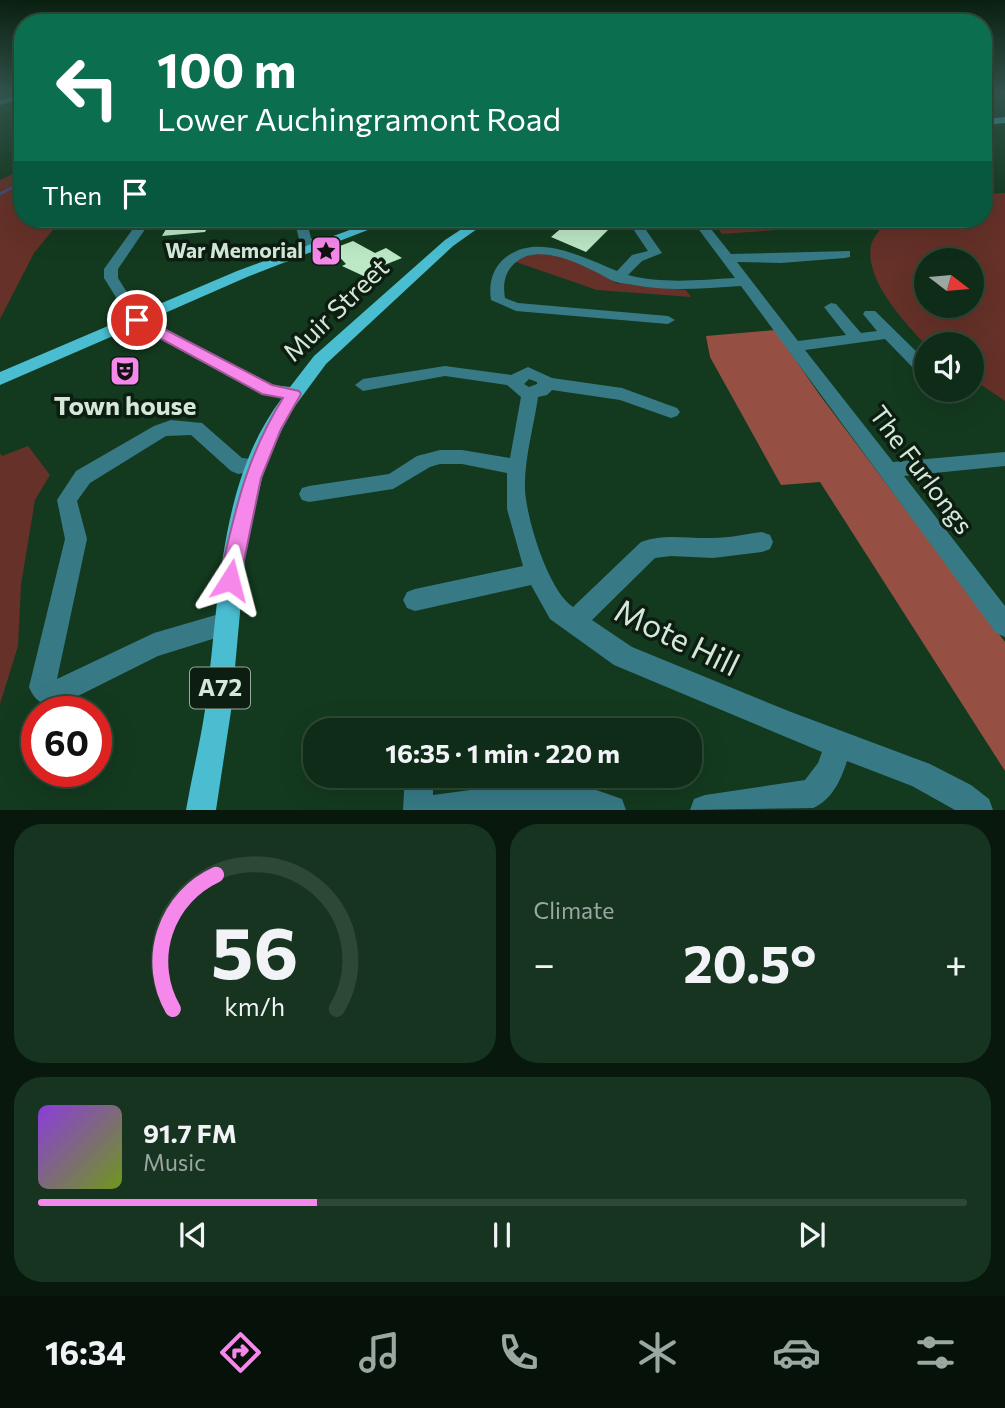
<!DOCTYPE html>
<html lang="en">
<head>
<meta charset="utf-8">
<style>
  :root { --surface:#0e2c17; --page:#173420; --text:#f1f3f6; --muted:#9ba7a1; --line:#2e4836; --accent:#f788eb }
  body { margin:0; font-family:Commissioner,sans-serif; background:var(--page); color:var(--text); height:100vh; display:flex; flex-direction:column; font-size:26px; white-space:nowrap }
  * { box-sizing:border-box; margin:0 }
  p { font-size:23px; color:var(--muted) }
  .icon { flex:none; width:38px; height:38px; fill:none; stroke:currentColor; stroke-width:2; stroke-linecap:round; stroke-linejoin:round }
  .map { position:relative; height:810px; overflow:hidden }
  .drawer { display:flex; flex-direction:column; gap:14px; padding:14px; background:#08180d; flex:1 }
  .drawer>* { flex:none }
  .guide { position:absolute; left:14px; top:14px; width:978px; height:214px; border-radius:28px; box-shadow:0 7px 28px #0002,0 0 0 2px var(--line); background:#0b6e4f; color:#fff; overflow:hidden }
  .needle { width:46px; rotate:106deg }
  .controls { position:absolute; left:914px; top:248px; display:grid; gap:14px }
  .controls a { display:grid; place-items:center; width:70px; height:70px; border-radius:50%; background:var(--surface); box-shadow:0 7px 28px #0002,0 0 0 2px var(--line); font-size:35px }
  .speed { position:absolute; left:21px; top:696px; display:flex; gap:14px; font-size:35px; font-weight:700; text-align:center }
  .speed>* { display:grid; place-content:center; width:91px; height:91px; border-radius:50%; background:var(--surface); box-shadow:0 7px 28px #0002,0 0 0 2px var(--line); line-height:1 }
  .speed .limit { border:10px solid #d22; background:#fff; color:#111 }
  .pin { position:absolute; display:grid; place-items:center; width:60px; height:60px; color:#fff; margin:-30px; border:4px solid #fff; border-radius:50%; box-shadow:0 2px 7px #0007 }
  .me { position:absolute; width:77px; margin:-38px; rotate:9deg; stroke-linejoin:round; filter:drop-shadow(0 0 5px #0008) }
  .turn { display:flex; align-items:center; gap:24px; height:147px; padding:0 28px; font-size:32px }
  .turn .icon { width:91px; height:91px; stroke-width:2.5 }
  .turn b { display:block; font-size:49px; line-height:60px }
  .then { display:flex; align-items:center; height:66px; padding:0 28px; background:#0003; gap:14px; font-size:26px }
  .big { font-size:52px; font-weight:700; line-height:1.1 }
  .drawer .widget { flex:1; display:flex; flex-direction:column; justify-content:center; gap:10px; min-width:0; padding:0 24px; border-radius:28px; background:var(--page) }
  .drawer .dial { align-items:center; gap:0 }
  .dial svg { height:182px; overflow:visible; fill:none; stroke:var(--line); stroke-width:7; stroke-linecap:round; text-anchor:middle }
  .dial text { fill:var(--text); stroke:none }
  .song { display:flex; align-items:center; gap:21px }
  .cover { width:84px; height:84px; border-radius:10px; background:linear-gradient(135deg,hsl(270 70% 55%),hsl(80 70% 35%)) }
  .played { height:7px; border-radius:4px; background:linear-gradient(90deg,var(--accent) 30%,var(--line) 30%) }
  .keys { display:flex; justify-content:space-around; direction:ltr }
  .heat { display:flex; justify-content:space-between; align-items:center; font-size:38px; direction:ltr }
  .drawer .tiles { flex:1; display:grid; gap:14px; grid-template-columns:1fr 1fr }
  .widget:last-child { grid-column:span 2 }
  .trip { position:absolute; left:303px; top:718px; width:399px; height:70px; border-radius:28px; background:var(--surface); box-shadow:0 7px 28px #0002,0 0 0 2px var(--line); font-weight:700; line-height:70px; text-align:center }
  .dock { display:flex; height:112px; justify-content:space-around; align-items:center; background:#061209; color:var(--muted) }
  .dock .icon { width:49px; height:49px }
  .dock .selected { color:var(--accent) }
  .dock b { font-size:32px; color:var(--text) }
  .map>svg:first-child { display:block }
</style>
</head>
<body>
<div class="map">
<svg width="1005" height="810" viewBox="0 0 1005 810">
  <rect width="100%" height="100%" fill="#133a1f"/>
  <path fill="#653128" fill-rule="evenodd" d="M23,169V219H62L34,253L0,319V180Z
    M1005,193V401L971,378V345H926C904,322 864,279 871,245C873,237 882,228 886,222L722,234L711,219H984V194ZM926,261H971V306H926Z
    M546,253L582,263L616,283L686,290L691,297L597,290L513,261L533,254Z
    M28,446L50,475L35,500L21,585L18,646L0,704V453L2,456Z"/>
  <path fill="#955043" d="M775,330L819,394L1005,642V771L820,482L781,485L710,357L706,336Z"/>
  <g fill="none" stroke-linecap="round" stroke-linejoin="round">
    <path stroke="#3e4d85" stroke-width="2.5" d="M0,194L23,182"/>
  </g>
  <path fill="#bce8c6" d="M172,219H203L211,221L205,232L162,236Z
    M572,219H619L586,252L551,237Z
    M353,241L375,253L386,248L402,258L382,266L393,271L379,281L370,279L342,266L346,264L332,249Z"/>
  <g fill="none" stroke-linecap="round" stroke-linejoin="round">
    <path fill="#377a86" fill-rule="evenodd" d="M140,219H152L118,269V278L144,320L137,324L132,323L104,278V269Z
      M294,219H306L311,238L320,247L318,250H310L299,239Z
      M635,219L639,220L662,253L642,261L628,275C662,284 700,280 735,278L691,219H703L731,254L850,251V257L845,258L781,263L737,262L798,341L846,335L824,307L831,303L836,304L861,333L877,331L863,314L865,311H875L926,361V376L920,375L885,339L805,350L893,462L1005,452V466L904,476L1005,606V637L996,633L741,286C706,288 668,292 634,285C627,284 618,283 613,281C587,267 535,237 511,267C504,276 503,287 505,298L518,303L668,316L675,320L668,324L516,311L491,300C489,287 491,274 499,264C530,228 582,257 617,271L632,255L648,251L629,223Z
      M445,366L511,375L528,367L552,378L622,388L677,408L680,412L677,416L671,418L620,400L552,390L547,395L538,397C534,426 524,459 525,489C526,517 548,591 573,607L641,542C665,533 688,539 713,538C729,538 746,534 762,532L770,535L773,542L770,549L762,552L713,558L671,556L655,558L592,620L632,647L791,712L930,764L971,785L989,799L993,810H955L912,786L847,761C841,780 832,800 813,808L690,810L694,799L705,795L805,780L818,763L822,752L614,665L550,619L531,585L415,611L407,608L403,600L407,592L415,589L523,566L507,509V473L462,464H440L430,467L393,489L309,502L302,500L299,494L302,488L309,486L389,474L417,456L440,450H462L510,458L521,397L507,385L445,376L363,391L355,385L363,379ZM529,379L537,382V384L529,387L524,384Z
      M171,420L202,423L242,458L264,460L267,465L264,470L238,474L231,471L191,435L166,436L90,483L77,501L87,539L57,679L154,633L226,612L235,616L238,624L235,632L158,656L60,705C44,707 35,702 29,687L65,539L57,500L76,471L154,426Z
      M405,775H433V795L562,778L622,799L626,810H403Z"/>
    <path fill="#4abdd1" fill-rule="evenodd" d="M23,93V98L0,105V100Z
      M1005,117V123L984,125V119Z
      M380,219H396L247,277L149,320L272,385L290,387L314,356L445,240L477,219H491L453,246L326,364L292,410L272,449L262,478L246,547L231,711L216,810H186C192,776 200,743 205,710C220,607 216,485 282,398L262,394L136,326L0,385V372L237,271Z"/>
  </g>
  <linearGradient id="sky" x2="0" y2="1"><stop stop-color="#0a2011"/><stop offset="0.45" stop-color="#33554d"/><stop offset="1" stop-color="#33554d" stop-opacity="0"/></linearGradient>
  <rect width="1005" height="206" fill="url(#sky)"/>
  <path fill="#f788eb" stroke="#a15899" stroke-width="2" d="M132,317H141L272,385L299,391L301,394L281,429L261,478L240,580L237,587L230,590L222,587L219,580C235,512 245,459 283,398L262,394L132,323Z"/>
  <defs>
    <g id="sight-square" transform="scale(1.575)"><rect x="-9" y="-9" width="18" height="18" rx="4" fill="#f788eb" stroke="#0d1d11"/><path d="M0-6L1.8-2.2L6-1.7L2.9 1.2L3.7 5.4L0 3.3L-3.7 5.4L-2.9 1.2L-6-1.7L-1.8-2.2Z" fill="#111"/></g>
    <g id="theatre-square" transform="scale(1.575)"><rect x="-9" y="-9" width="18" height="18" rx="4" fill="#f788eb" stroke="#0d1d11"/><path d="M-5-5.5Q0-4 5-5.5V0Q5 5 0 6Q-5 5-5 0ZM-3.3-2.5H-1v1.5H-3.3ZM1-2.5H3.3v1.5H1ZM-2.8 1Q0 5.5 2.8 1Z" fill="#111"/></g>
  </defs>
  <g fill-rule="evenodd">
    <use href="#sight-square" x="326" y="251"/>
    <use href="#theatre-square" x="125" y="371"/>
  </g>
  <g text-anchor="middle" stroke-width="7" stroke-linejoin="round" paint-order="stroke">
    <g font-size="21" font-weight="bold" fill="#d3e8d7" stroke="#0d1d11" text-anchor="end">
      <text x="303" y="258">War Memorial</text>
    </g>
    <rect fill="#0d1d11" stroke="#98ab9c" stroke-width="2" x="190" y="667.5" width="60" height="41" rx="5"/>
    <g font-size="24" font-weight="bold" fill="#d3e8d7">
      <text x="220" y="696">A72</text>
    </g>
    <g font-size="26" fill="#d3e8d7" stroke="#0d1d11">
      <text transform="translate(336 310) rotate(-44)" y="9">Muir Street</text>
      <text transform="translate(921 470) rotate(53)" y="9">The Furlongs</text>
    </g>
    <g font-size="26" font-weight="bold" fill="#d3e8d7" stroke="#0d1d11">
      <text x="125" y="415">Town house</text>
    </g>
    <g font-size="32" fill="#d3e8d7" stroke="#0d1d11">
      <text transform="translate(677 638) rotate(26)" y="11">Mote Hill</text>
    </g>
  </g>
</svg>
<div class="controls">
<a><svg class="needle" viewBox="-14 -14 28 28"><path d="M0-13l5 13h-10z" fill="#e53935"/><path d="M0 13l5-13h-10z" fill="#9ba7a1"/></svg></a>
<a><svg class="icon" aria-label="sound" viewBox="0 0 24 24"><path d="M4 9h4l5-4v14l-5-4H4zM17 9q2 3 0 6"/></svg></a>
</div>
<div class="speed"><div class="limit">60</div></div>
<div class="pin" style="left:137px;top:320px;background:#d93025"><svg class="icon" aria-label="arrive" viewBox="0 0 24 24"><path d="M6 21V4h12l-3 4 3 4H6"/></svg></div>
<svg class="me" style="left:230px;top:580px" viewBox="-20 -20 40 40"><path d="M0-17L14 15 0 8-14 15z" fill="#f788eb" stroke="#fff" stroke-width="4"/></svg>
<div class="trip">16:35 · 1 min · 220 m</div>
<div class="guide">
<div class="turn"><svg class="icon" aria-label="left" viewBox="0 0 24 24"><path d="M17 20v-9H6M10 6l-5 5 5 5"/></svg><div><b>100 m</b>Lower Auchingramont Road</div></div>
<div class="then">Then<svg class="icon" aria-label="arrive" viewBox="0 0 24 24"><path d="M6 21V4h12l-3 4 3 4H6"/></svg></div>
</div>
</div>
<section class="drawer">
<div class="tiles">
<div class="widget dial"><svg viewBox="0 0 100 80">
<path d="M14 69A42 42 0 1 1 86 69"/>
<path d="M14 69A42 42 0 0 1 33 10" stroke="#f788eb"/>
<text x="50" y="56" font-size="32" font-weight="700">56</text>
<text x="50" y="72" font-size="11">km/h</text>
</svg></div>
<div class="widget"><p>Climate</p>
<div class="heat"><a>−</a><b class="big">20.5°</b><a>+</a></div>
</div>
<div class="widget">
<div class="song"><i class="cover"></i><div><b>91.7 FM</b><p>Music</p></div></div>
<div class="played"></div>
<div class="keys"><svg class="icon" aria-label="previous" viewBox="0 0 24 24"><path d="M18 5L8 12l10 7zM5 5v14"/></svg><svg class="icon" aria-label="pause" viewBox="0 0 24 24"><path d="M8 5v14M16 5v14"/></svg><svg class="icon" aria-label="next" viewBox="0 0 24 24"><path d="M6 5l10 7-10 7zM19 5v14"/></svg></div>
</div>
</div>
</section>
<nav class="dock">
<b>16:34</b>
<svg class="icon selected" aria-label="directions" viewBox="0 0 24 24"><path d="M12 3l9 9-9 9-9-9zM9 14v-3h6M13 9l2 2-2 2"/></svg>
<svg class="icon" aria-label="music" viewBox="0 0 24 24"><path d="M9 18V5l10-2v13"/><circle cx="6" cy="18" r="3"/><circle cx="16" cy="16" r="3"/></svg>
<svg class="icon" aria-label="phone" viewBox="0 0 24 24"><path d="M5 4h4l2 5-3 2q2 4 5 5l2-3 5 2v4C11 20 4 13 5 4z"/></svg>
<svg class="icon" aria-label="climate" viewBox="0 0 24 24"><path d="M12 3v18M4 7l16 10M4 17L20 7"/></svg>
<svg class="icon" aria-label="car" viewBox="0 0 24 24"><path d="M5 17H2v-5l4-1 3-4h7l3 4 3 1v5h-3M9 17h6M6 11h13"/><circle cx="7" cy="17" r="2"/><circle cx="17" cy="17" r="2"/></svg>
<svg class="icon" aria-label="filters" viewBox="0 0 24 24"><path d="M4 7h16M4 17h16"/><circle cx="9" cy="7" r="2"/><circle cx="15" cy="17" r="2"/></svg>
</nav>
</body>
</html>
